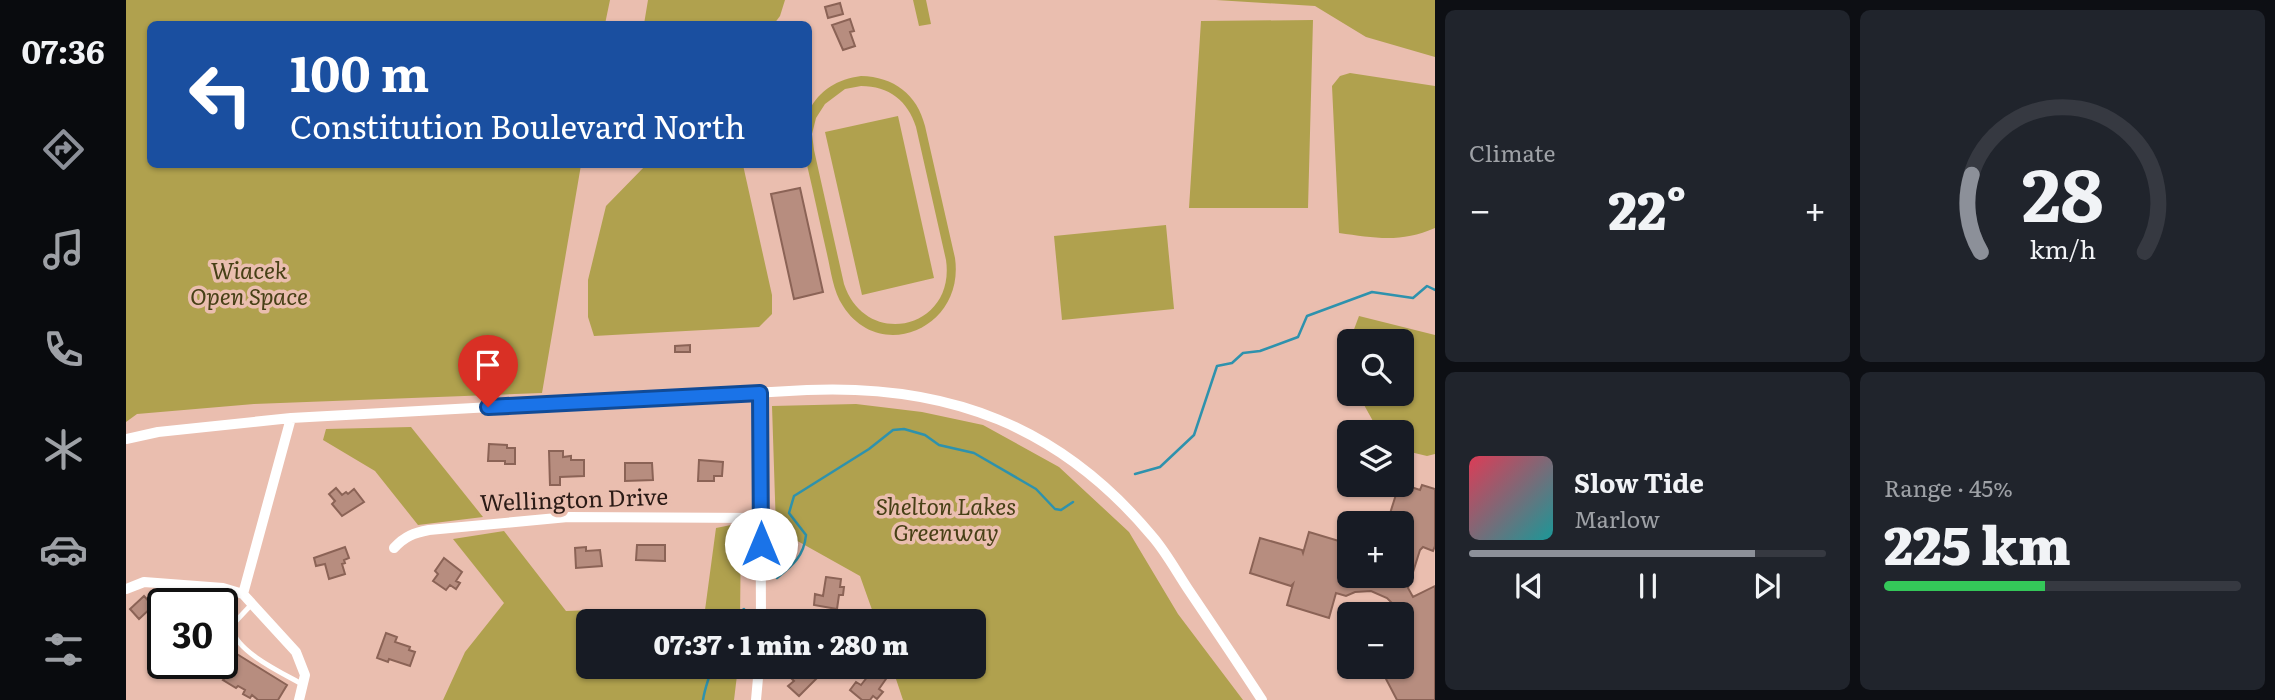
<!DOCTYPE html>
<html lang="en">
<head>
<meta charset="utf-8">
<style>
  :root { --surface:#171b24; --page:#20242c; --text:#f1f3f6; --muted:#9ea1a6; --line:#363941; --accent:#8c9099 }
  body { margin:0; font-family:Literata,serif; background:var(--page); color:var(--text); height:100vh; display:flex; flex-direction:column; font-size:26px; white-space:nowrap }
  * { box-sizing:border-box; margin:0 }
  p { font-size:23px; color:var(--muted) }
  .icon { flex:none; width:38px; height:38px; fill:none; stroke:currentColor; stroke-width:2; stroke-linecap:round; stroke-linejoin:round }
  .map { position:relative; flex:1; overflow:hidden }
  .panel { display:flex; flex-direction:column; gap:10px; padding:10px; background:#0d0f14; width:840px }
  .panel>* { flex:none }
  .guide { position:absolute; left:21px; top:21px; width:665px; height:147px; border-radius:10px; box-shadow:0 2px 5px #0004; background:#1a4fa0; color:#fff; overflow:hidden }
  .tools { position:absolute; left:1211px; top:329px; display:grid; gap:14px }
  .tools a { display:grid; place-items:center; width:77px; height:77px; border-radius:10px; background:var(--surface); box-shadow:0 2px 5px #0004; font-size:35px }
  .speed { position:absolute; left:21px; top:588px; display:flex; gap:14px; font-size:35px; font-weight:700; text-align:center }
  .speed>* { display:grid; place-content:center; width:91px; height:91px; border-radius:50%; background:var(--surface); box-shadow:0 2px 5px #0004; line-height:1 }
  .speed .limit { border:4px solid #111; border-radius:10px; background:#fff; color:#111 }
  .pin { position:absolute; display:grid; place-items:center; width:60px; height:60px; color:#fff; margin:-72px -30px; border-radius:50% 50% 50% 0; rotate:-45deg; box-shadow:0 0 7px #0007 }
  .pin .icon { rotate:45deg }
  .me { position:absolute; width:77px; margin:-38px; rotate:0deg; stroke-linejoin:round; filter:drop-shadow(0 0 5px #0008) }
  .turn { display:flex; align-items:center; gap:24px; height:147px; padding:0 28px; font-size:32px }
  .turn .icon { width:91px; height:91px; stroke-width:2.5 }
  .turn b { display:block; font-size:49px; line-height:60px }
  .big { font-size:52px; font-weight:800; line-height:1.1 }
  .panel .tile { flex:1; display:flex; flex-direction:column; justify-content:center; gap:10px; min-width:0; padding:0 24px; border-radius:10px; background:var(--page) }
  .panel .dial { align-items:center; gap:0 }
  .dial svg { height:182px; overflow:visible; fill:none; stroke:var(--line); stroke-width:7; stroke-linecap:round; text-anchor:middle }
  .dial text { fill:var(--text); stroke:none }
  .song { display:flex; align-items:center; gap:21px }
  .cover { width:84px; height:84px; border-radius:10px; background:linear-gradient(135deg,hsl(350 70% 55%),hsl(180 70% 35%)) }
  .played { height:7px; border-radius:4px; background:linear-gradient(90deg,var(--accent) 80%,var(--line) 80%) }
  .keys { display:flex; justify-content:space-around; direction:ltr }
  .heat { display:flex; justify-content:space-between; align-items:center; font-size:38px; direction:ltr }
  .charge { height:10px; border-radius:5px; background:linear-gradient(90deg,#34c759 45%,var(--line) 0) }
  .panel .tiles { flex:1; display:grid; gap:10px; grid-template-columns:repeat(2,1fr) }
  .trip { position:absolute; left:450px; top:609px; width:410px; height:70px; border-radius:10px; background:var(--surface); box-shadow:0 2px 5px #0004; font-weight:800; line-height:70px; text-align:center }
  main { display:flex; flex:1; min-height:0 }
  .tabs { display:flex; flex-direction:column; width:126px; justify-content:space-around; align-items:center; background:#090b0e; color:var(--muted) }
  .tabs .icon { width:49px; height:49px }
  .tabs .on { color:var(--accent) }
  .tabs b { font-size:32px; color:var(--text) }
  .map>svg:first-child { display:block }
</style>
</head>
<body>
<main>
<nav class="tabs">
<b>07:36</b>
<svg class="icon on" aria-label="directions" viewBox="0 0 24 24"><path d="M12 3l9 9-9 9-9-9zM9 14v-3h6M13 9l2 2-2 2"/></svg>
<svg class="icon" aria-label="music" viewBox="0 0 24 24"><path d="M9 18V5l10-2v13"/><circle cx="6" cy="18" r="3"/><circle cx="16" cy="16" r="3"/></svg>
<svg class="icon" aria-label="phone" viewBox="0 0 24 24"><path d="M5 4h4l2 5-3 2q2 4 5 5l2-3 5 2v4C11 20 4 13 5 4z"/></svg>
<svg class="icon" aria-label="climate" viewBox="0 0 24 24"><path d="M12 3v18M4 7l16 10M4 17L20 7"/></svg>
<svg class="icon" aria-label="car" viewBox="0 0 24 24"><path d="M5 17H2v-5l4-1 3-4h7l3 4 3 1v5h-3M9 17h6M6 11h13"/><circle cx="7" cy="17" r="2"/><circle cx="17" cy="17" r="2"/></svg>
<svg class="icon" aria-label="filters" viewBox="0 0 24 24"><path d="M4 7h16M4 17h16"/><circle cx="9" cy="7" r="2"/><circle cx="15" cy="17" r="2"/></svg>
</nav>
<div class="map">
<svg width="1309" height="700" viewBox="0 0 1309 700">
  <rect width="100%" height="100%" fill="#eabeaf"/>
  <path fill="#b0a14e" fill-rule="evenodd" d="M0,0H484L479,24H24V164L455,165L416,393L128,404L11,414L0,422Z
    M522,0H659L654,16L648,24H518Z
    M787,0H800L805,24L793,26Z
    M1090,0H1309V57L1240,37L1189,6Z
    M1187,20L1182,208H1063L1075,21Z
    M1224,73L1309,86V228C1275,243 1249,238 1213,233L1206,86L1214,76Z
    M735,76C768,77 791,94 799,126L829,258C839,328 754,364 717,306C707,291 705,271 701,254C694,224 688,194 681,165L682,164L683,111C693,90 712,79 735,76ZM735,86C763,86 782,101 790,127L820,260C830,329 740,350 718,284L688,150L686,134L690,118L699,104L719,89Z
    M772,116L808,278L736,295L699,132Z
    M520,165H617L646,295V314L633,327L468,336L462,317V280L480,206Z
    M1040,225L1048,309L936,320L928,236Z
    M1233,316L1309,335V454L1301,456L1276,450V432H1253L1232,394H1276V341H1227V332Z
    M730,404L796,412L857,425L933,467L1003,532L1052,614L1117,700H777L766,667H847V621H750L734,576L650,529L646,406Z
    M285,427L357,517L292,525L249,471L197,440L200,429Z
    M615,523L614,621H462V667H612L608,700H317L339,652L378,603L327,539L378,531L440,611L496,609L579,610L590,528Z"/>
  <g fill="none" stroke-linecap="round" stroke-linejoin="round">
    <path stroke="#2e92ad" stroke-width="2.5" d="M1009,474L1034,467L1068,435L1091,366L1106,363L1117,353L1134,351L1172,337L1181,316L1246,292L1287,298L1301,286L1309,290
      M651,578C667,565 678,556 680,535L663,513L668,496L743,449L767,430L778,429L799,435L813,445L848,453L910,489L929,509L935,510L947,502
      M607,621L610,615L618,609
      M577,700C579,687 583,679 586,667"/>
  </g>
  <path fill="#b78d7f" stroke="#8b6356" stroke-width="2" d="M714,3L717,14L702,18L699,7Z
    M724,19L728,31L724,32L729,46L717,50L706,25Z
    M674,188L697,292L668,299L645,194Z
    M564,345V352H549V346Z
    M363,444L381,445V448H389V464H379V461H362Z
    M423,451H437V457L445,456V460H458V476L434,477V485H424Z
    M573,460L597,462L596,476H588V481H572Z
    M499,463H526L527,480L499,481Z
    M1276,484L1294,490L1296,485L1309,489V546L1307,551L1297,547L1294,550L1282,588L1287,597L1309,586V700H1271L1260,679L1262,677L1254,667H1276V656L1284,652L1280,646L1276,644V614H1272L1266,603L1261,598L1245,591L1229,592L1220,596L1210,593L1203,618L1161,605L1167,584L1165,586L1124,573L1134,538L1176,550L1177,553L1183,532L1223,544V576H1276V523H1261L1273,485Z
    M210,488L216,495L220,492L222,494L228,489L238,502L216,516L206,504L209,501L203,494Z
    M511,545H539V561L510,560Z
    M219,547L223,558L218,560L219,563L216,564L219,574L203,579L199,564L190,566L188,558Z
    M460,547V551L474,550L476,566L450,568L449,548Z
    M318,558L336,572L330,581L334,583L330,589L324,585L320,590L307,581L312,574L309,571Z
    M700,577L715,579L714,587H718L717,595H713L711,609L688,605L689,594L697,596Z
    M18,596L27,606L13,619L4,609Z
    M260,633L271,637L269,642L284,647L283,650L289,652L284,666L263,659L262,662L251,658Z
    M106,651L161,685L152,700H132L126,695L124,698L117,694L119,690L112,686L110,688L97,680L99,678L92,673Z
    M682,667L692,677L673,696L662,686L668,681L665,678L674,669L672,668Z
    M749,667L762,676L753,689L757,692L751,699L747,696L744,700H736L724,690L730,682L735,685Z"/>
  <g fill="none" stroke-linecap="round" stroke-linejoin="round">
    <path stroke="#fff" stroke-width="5" d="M125,605L110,621L106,629C111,652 156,673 176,684"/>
    <path stroke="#fff" stroke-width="10" d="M634,393L635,621
      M0,439L32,432L165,418L681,390C823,384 934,426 1026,536C1040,552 1050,571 1062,589C1087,626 1112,663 1136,700
      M268,548C279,536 288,533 303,530L442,517L635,518
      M0,589L18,582L97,588L117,594L170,652L179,675L173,700
      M117,594L165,418
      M630,700L633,667"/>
  </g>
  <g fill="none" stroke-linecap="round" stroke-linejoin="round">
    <g stroke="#114b97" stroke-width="18">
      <path id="route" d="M362,407L634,393L635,544"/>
    </g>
    <use href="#route" stroke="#1a73e8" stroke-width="12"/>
  </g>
  <g text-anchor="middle" stroke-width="7" stroke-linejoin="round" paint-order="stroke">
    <g font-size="23" font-style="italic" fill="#474016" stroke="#eabeaf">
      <text x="123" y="279">Wiacek<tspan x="123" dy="26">Open Space</tspan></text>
      <text x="820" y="515">Shelton Lakes<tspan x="820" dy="26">Greenway</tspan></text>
    </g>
    <g font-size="23" fill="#2b1b16" stroke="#eabeaf">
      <text transform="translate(448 500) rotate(-2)" y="8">Wellington Drive</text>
    </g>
  </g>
</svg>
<div class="tools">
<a><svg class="icon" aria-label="search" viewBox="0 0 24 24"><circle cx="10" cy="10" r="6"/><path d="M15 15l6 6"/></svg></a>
<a><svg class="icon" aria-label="layers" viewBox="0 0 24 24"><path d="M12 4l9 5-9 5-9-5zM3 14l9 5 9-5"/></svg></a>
<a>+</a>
<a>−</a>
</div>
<div class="speed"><div class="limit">30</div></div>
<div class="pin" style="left:362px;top:407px;background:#d93025"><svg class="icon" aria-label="arrive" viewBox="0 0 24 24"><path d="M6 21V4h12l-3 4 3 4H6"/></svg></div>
<svg class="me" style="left:635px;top:544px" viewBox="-20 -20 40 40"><circle r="19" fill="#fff"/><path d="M0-13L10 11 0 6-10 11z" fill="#1a73e8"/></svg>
<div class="trip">07:37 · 1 min · 280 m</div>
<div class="guide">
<div class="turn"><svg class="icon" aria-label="left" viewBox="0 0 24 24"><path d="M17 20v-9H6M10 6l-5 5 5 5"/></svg><div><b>100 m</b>Constitution Boulevard North</div></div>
</div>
</div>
<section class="panel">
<div class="tiles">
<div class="tile"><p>Climate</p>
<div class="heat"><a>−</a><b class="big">22°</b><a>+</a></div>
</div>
<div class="tile dial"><svg viewBox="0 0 100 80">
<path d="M14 69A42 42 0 1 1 86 69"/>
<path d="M14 69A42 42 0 0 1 10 35" stroke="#8c9099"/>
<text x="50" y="56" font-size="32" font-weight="700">28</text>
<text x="50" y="72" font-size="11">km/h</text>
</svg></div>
<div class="tile">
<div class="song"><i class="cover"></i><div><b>Slow Tide</b><p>Marlow</p></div></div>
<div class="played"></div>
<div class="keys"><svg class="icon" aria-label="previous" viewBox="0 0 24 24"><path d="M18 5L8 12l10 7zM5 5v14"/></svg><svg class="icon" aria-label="pause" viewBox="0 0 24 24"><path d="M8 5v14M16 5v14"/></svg><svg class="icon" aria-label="next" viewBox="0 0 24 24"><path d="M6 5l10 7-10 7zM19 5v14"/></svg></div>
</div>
<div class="tile"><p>Range · 45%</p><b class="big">225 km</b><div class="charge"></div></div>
</div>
</section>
</main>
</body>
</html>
